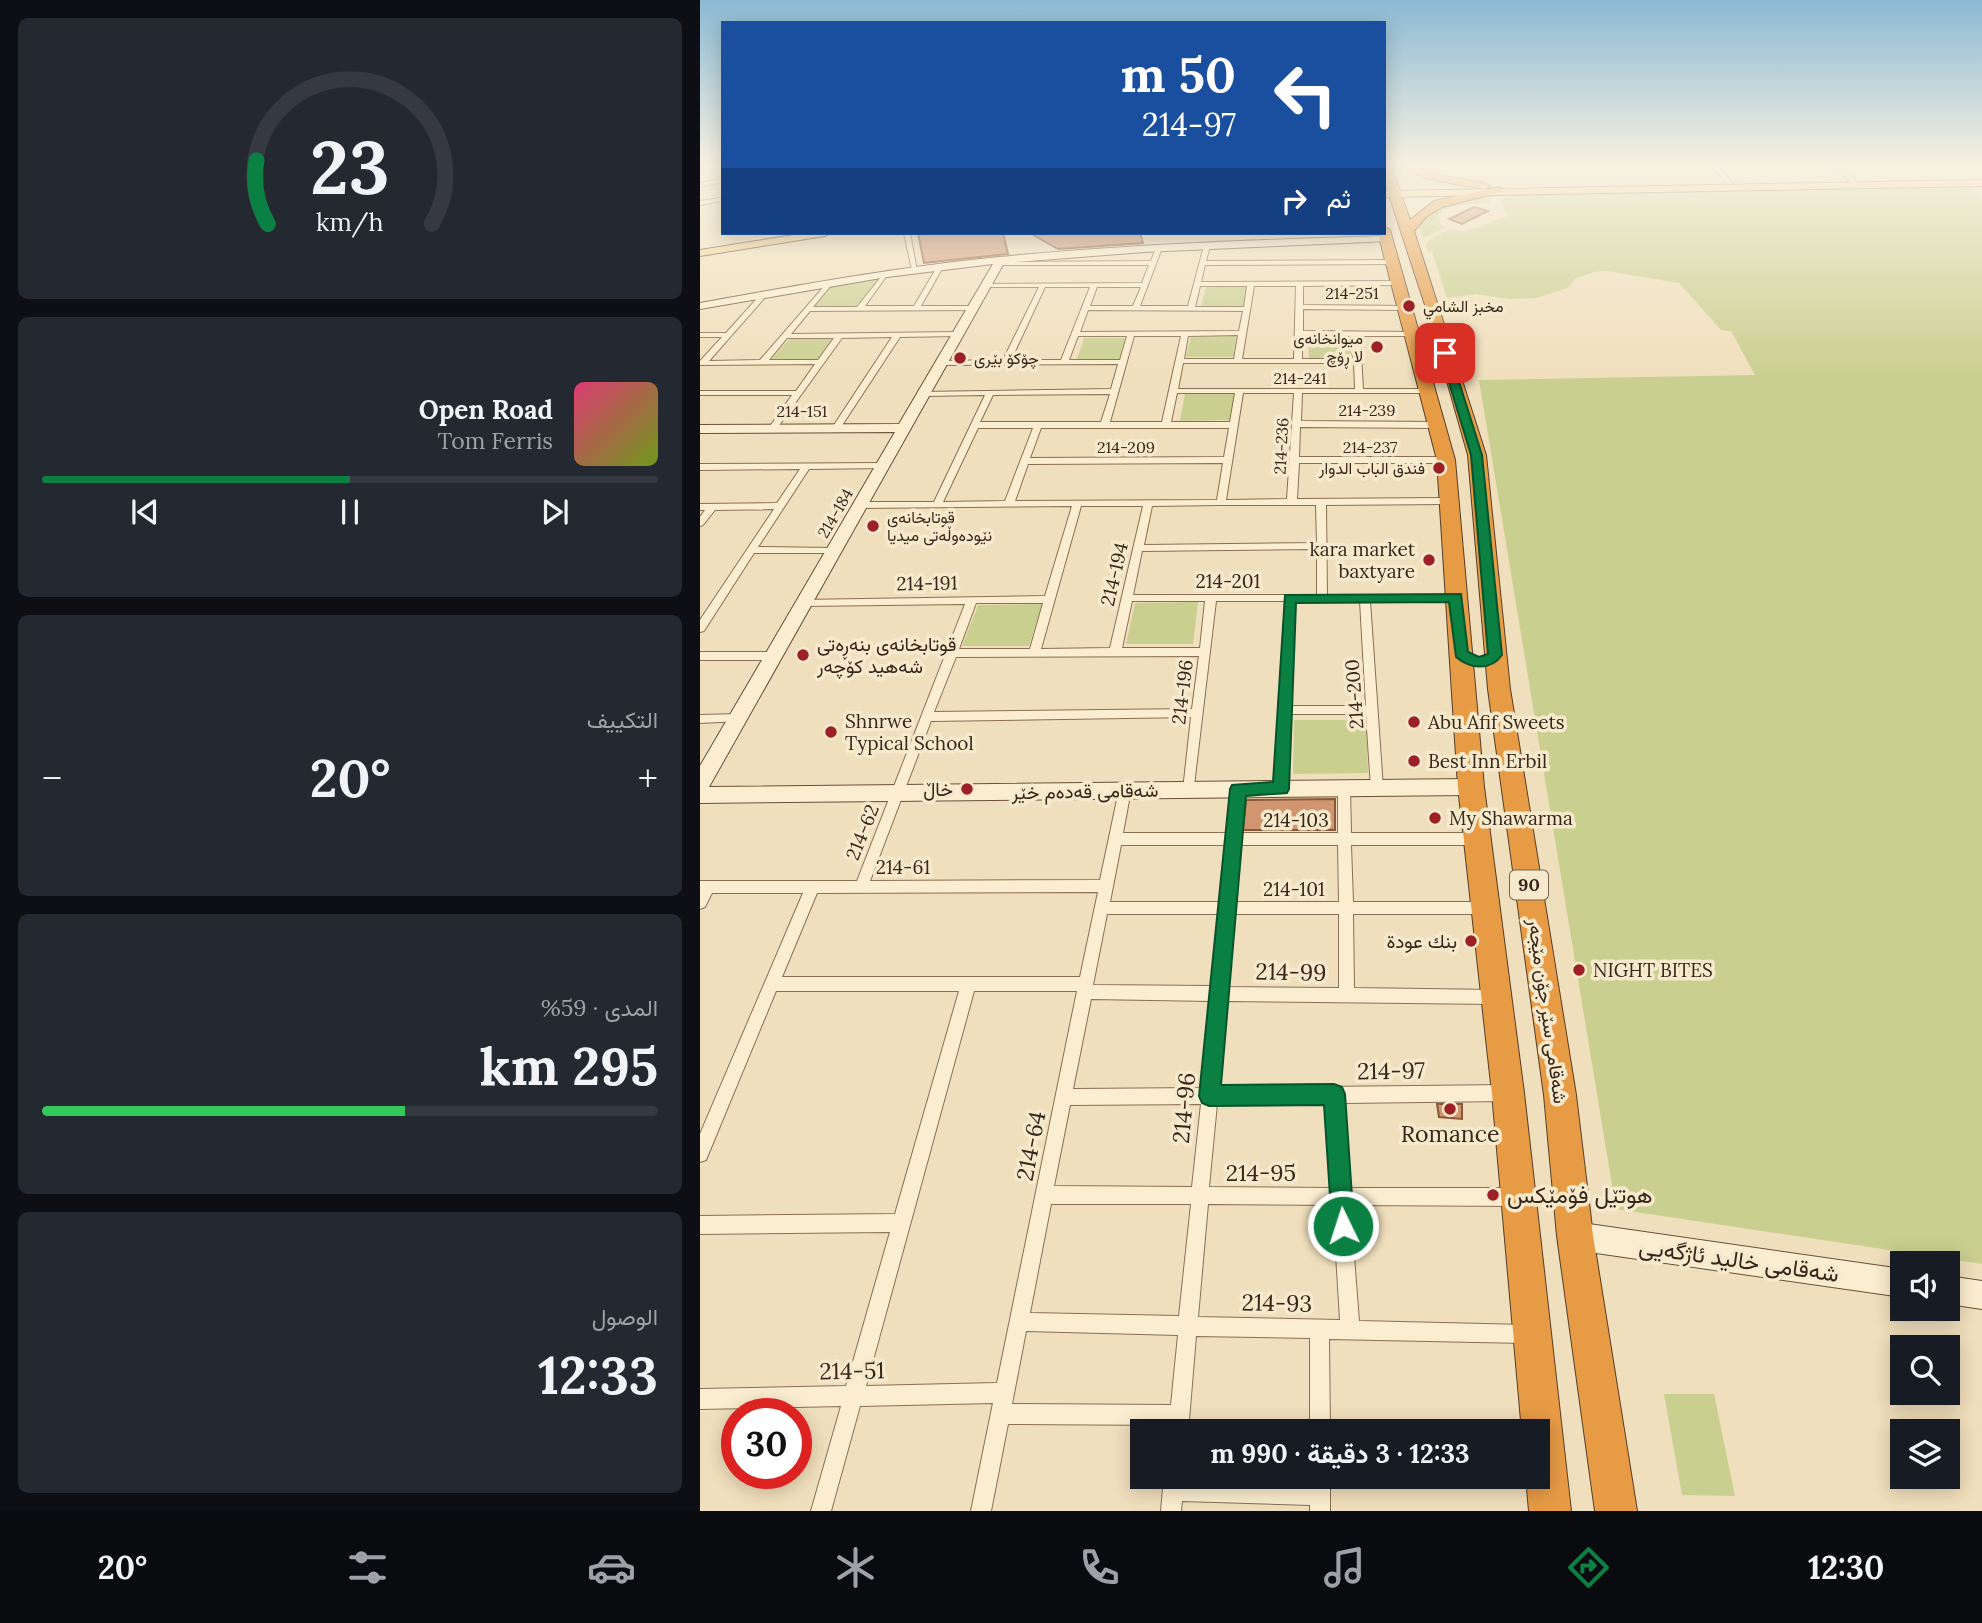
<!DOCTYPE html>
<html lang="ar">
<head>
<meta charset="utf-8">
<style>
  :root { --surface:#171b24; --page:#242831; --text:#f1f3f6; --muted:#9ea1a6; --line:#363941; --accent:#0b8043 }
  body { margin:0; font-family:Lora,Vazirmatn,serif; background:var(--page); color:var(--text); direction:rtl; height:100vh; display:flex; flex-direction:column; font-size:26px; white-space:nowrap }
  * { box-sizing:border-box; margin:0 }
  p { font-size:23px; color:var(--muted) }
  .icon { flex:none; width:38px; height:38px; fill:none; stroke:currentColor; stroke-width:2; stroke-linecap:round; stroke-linejoin:round }
  .map { position:relative; flex:1; overflow:hidden; direction:ltr }
  .sheet { display:flex; flex-direction:column; gap:18px; padding:18px; background:#0d0f14; width:700px }
  .sheet>* { flex:none }
  .banner { position:absolute; left:21px; top:21px; width:665px; height:214px; border-radius:0px; box-shadow:0 4px 18px #0003; direction:rtl; background:#1a4fa0; color:#fff; overflow:hidden }
  .tools { position:absolute; left:1190px; top:1251px; display:grid; gap:14px }
  .tools a { display:grid; place-items:center; width:70px; height:70px; border-radius:0px; background:var(--surface); box-shadow:0 4px 18px #0003; font-size:35px }
  .speed { position:absolute; left:21px; top:1398px; display:flex; gap:14px; font-size:35px; font-weight:700; text-align:center }
  .speed>* { display:grid; place-content:center; width:91px; height:91px; border-radius:50%; background:var(--surface); box-shadow:0 4px 18px #0003; line-height:1 }
  .speed .limit { border:10px solid #d22; background:#fff; color:#111 }
  .pin { position:absolute; display:grid; place-items:center; width:60px; height:60px; color:#fff; margin:-30px; border-radius:14px; box-shadow:0 4px 10px #0006 }
  .me { position:absolute; width:77px; margin:-38px; rotate:356deg; stroke-linejoin:round; filter:drop-shadow(0 0 5px #0008) }
  .turn { display:flex; align-items:center; gap:24px; height:147px; padding:0 35px; font-size:32px }
  .turn .icon { width:91px; height:91px; stroke-width:2.5 }
  .turn b { display:block; font-size:49px; line-height:60px }
  .then { display:flex; align-items:center; height:66px; padding:0 35px; background:#0003; gap:14px; font-size:26px }
  .big { font-size:52px; font-weight:700; line-height:1.1 }
  .sheet .widget { flex:1; display:flex; flex-direction:column; justify-content:center; gap:10px; min-width:0; padding:0 24px; border-radius:10px; background:var(--page) }
  .sheet .dial { align-items:center; gap:0 }
  .dial svg { height:182px; overflow:visible; fill:none; stroke:var(--line); stroke-width:7; stroke-linecap:round; text-anchor:middle }
  .dial text { fill:var(--text); stroke:none }
  .song { display:flex; align-items:center; gap:21px }
  .cover { width:84px; height:84px; border-radius:10px; background:linear-gradient(135deg,hsl(340 70% 55%),hsl(80 70% 35%)) }
  .played { height:7px; border-radius:4px; background:linear-gradient(90deg,var(--accent) 50%,var(--line) 50%) }
  .keys { display:flex; justify-content:space-around; direction:ltr }
  .heat { display:flex; justify-content:space-between; align-items:center; font-size:38px; direction:ltr }
  .charge { height:10px; border-radius:5px; background:linear-gradient(90deg,#34c759 59%,var(--line) 0) }
  .trip { position:absolute; left:430px; top:1419px; width:420px; height:70px; border-radius:0px; background:var(--surface); box-shadow:0 4px 18px #0003; font-weight:700; line-height:70px; text-align:center; direction:rtl }
  .menu { display:flex; height:112px; justify-content:space-around; align-items:center; background:#090b0e; color:var(--muted) }
  .menu .icon { width:49px; height:49px }
  .menu .current { color:var(--accent) }
  .menu b { font-size:32px; color:var(--text) }
  main { display:flex; flex:1; min-height:0 }
  .map>svg:first-child { display:block }
</style>
</head>
<body>
<main>
<div class="map">
<svg width="1282" height="1511" viewBox="0 0 1282 1511">
  <rect width="100%" height="100%" fill="#f0dfbc"/>
  <path fill="#c9cf8f" d="M693,165L727,178L770,186H707L701,182Z
    M1268,188L1282,197V1264L916,1209L779,380L1055,375L1031,331L1021,330L979,283L907,271L894,272L875,279L868,288L836,298L809,299L776,294L747,298L732,252H728L726,245L729,240L750,229C774,236 787,221 808,216L799,199L831,193L841,195Z
    M819,193L793,197L788,203L751,206L738,214L741,225L746,227L724,238L717,224C743,196 782,195 819,193Z
    M179,279L159,306H115L131,287Z
    M547,286L545,306H501L506,287Z
    M608,335L654,336L653,358H609Z
    M491,336H536L533,357H486Z
    M136,337L118,360H71L90,338Z
    M384,338H427L420,359H377Z
    M485,394H534L532,420L480,421Z
    M498,602L493,644H426L435,603Z
    M342,604L329,646H262L278,605Z
    M594,720H666L668,773L593,774Z
    M964,1394H1014L1035,1496L982,1495Z"/>
  <path fill="#d1956f" stroke="#8a5739" stroke-width="2" d="M774,207L788,211L762,224L749,219Z
    M218,233H303L308,254L224,263Z
    M330,233H440L443,243L358,249Z
    M635,799V830H543L546,800Z
    M737,1104H762V1119L739,1117Z"/>
  <g fill="none" stroke-linecap="round" stroke-linejoin="round">
    <g stroke="#896f54" stroke-width="2">
      <path id="street" d="M15,165H23V167L0,171V167Z
        M1010,165H1016L1032,182V184H1028Z
        M1132,165H1138L1156,181V183H1152Z
        M23,178V182L0,187V183Z
        M20,198L22,201L0,205V201Z
        M204,233H210L217,271L212,270Z
        M507,244L510,246L506,261L693,260L696,262L693,264L505,265L501,282L699,281L702,283L699,285L603,286V305L708,306L709,308L705,310L603,309V331L715,332L716,334L712,336H660L663,389H727L731,391L727,393H602L601,421L737,422L741,425L737,428L600,427L599,457H746L750,460L746,463H599L597,499L748,498L753,501L748,504L626,505L627,595H756L761,598L756,601H670L683,788L681,792H673L671,788L666,714H590L587,789L585,793H577L575,789L585,601H516L493,794H485L483,790L491,717L231,721L170,881L400,880L419,790L421,786H429L431,790L423,833H527L532,789L534,785H542L544,789L540,833H638V788L640,784H648L650,788L651,833H777L782,835L784,839L782,843L777,845H651L653,902H785L790,904L792,908L790,912L785,914H653L654,988L796,990L801,992L803,997L801,1002L796,1004L526,1001L518,1088L808,1085L814,1087L816,1093L814,1099L808,1101L643,1103L649,1188H816L822,1191L825,1197L822,1203L816,1206L650,1205L659,1321L829,1325L836,1327L838,1334L836,1341L829,1343L629,1339L630,1432H610V1338L496,1336L488,1432H468L469,1425L308,1424L291,1511H271L293,1403L160,1406L131,1511H111L141,1406L0,1409V1389L146,1386L190,1232L0,1234V1216L195,1214L259,991H76L6,1160L0,1162V1134L103,893H12L5,907L0,909V881H157L265,604L104,606L99,602L100,600L345,596L372,506L160,508L155,505L160,502H234L285,395L224,396H221V392L411,389L418,364L238,365V361H241L303,360L339,287H286L283,285L284,284L442,283L449,265H299L296,263L297,262L451,261L456,248L459,246L462,248L440,306H488L504,246ZM500,286H547L544,307H495ZM554,286H596L594,359H542ZM345,287H390L361,360H311ZM397,287H441L433,306H390ZM388,310L543,311L539,331L380,332ZM538,335L534,359H484L488,336ZM602,335L652,336L653,359H602ZM378,336H427L420,360H369ZM434,336H481L462,422H410ZM483,363H654L655,389H478ZM477,393H535L530,422H471ZM543,393H594L587,499L526,500ZM410,394L401,422H280L293,395ZM278,428H333L305,501L243,502ZM341,428H529L524,457L330,458ZM523,463L517,500L315,501L328,464ZM519,505H616L617,543L444,545L452,506ZM381,506H443L410,648L341,649ZM617,549V595H433L442,551ZM432,601H505L500,648H422ZM595,601H660L666,706H591ZM276,603H343L330,649H259ZM499,656L492,709L234,712L256,657ZM421,845H526L521,902H410ZM539,845H638L639,902H534ZM398,892L380,977H82L117,893ZM407,914H519L512,986L393,985ZM533,914H639V988L527,987ZM274,991H377L297,1383L166,1386ZM391,999L511,1001L502,1088L373,1089ZM627,1103L632,1188L509,1187L517,1104ZM501,1104L492,1187L354,1186L370,1105ZM351,1204H491L479,1316L330,1313ZM508,1204L633,1205L640,1320L498,1317ZM326,1331L478,1335L471,1405L312,1404Z
        M240,265L243,267L221,306H276V310L110,311L91,334L258,332L262,334L258,336L200,337L139,430L132,428L192,337L142,338L75,431L68,429L92,395H0V391H96L115,364L0,365V361L22,337H0V333H26L61,294L67,295L9,361L60,360L127,283L132,284L113,307H157L185,272L188,274L165,306H214L237,267ZM87,338H134L118,360H69Z
        M182,463L186,466L185,468L109,469L58,547L134,548L139,551L138,553H54L4,631L0,632V620L74,509L15,510L3,525L0,526V517L5,510H0V504L77,503L100,469L0,470V464Z
        M0,652H74L80,656L74,660H0Z
        M38,714L42,715L44,718L42,721L0,723V715Z
        M464,1477H484V1480L610,1484V1477H630V1511H610V1505L482,1501L481,1511H461Z"/>
    </g>
    <g stroke="#6a5038" stroke-width="2">
      <path id="secondary" d="M686,236L690,237V241L444,252L304,263L9,787L771,779L778,781L781,787L778,793L771,795L0,803V766L195,432L0,433V425L199,424L293,264L187,277L0,309V303C99,285 199,267 299,257C428,244 557,240 686,236Z
        M875,1222L1202,1269V1297L875,1250L865,1246L861,1236L865,1226Z
        M1248,1276L1282,1281V1309L1248,1304Z"/>
    </g>
    <g stroke="#563d29" stroke-width="2">
      <path id="primary" d="M1282,180V186L684,197V191Z
        M106,233H130L125,236L0,256V250Z"/>
    </g>
    <g stroke="#563d29" stroke-width="2">
      <path id="highway" d="M684,165H691L710,220L734,201L799,187L805,191L742,207L726,217L714,231L786,455L810,689L876,1095L893,1236L937,1511H895L857,1236L844,1095L788,689L768,455L727,311L684,180Z
        M693,165H709L739,175L784,183L790,186L784,189L733,180Z
        M684,226L690,230L755,460L784,787L824,1093L871,1511H829L826,1477H838V1432H822L792,1093L758,787L737,460L678,233H684Z"/>
    </g>
    <use href="#street" fill="#fbedcf" fill-rule="evenodd"/>
    <use href="#secondary" fill="#fbedcf" fill-rule="evenodd"/>
    <use href="#primary" fill="#f8d490" fill-rule="evenodd"/>
    <use href="#highway" fill="#e79b45" fill-rule="evenodd"/>
  </g>
  <linearGradient id="sky" x2="0" y2="1"><stop stop-color="#8bb9d4"/><stop offset="0.44" stop-color="#f8f1e1"/><stop offset="1" stop-color="#f8f1e1" stop-opacity="0"/></linearGradient>
  <rect width="1282" height="376" fill="url(#sky)"/>
  <path fill="#0b8043" stroke="#07532c" stroke-width="2" d="M745,350L750,353L782,455L802,655C791,671 770,669 756,657L749,602L596,603L589,789L587,793L546,796L521,1085L634,1084L642,1087L645,1094L654,1226L651,1234L643,1237L635,1234L632,1226L624,1105L509,1106L502,1103L499,1096L530,789L532,785L573,782L585,595L761,594L768,652L779,657L788,654L771,455L740,353Z"/>
  <g fill="#9c2125" stroke="#f7eacc" stroke-width="2.5">
    <circle cx="709" cy="306" r="7"/>
    <circle cx="677" cy="347" r="7"/>
    <circle cx="260" cy="358" r="7"/>
    <circle cx="739" cy="468" r="7"/>
    <circle cx="173" cy="526" r="7"/>
    <circle cx="729" cy="560" r="7"/>
    <circle cx="103" cy="655" r="7"/>
    <circle cx="714" cy="722" r="7"/>
    <circle cx="131" cy="732" r="7"/>
    <circle cx="714" cy="761" r="7"/>
    <circle cx="267" cy="789" r="7"/>
    <circle cx="735" cy="818" r="7"/>
    <circle cx="771" cy="941" r="7"/>
    <circle cx="879" cy="970" r="7"/>
    <circle cx="750" cy="1109" r="7"/>
    <circle cx="793" cy="1195" r="7"/>
  </g>
  <g text-anchor="middle" stroke-width="7" stroke-linejoin="round" paint-order="stroke">
    <g font-size="16" fill="#37271a" stroke="#f7eacc">
      <text x="652" y="299">214-251</text>
      <text x="600" y="384">214-241</text>
      <text x="667" y="416">214-239</text>
      <text x="102" y="417">214-151</text>
      <text transform="translate(581 446) rotate(-87)" y="6">214-236</text>
      <text x="426" y="453">214-209</text>
      <text x="670" y="453">214-237</text>
      <text transform="translate(135 513) rotate(-60)" y="6">214-184</text>
    </g>
    <g font-size="16" fill="#37271a" stroke="#f7eacc" text-anchor="start">
      <text x="723" y="312">مخبز الشامي</text>
      <text x="663" y="344" text-anchor="end">میوانخانەی<tspan x="663" dy="18">لا ڕۆچ</tspan></text>
      <text x="274" y="364">چۆکۆ بێری</text>
      <text x="725" y="474" text-anchor="end">فندق الباب الدوار</text>
      <text x="187" y="523">قوتابخانەی<tspan x="187" dy="18">نێودەوڵەتی میدیا</tspan></text>
    </g>
    <rect fill="#f7eacc" stroke="#71624f" stroke-width="2" x="810" y="870.5" width="38" height="29" rx="5"/>
    <g font-size="18" font-weight="bold" fill="#37271a">
      <text x="829" y="891">90</text>
    </g>
    <g font-size="19" fill="#37271a" stroke="#f7eacc" text-anchor="start">
      <text x="715" y="556" text-anchor="end">kara market<tspan x="715" dy="22">baxtyare</tspan></text>
      <text x="117" y="651">قوتابخانەی بنەڕەتی<tspan x="117" dy="22">شەهید کۆچەر</tspan></text>
      <text x="145" y="728">Shnrwe<tspan x="145" dy="22">Typical School</tspan></text>
      <text x="728" y="729">Abu Afif Sweets</text>
      <text x="728" y="768">Best Inn Erbil</text>
      <text x="253" y="796" text-anchor="end">خاڵ</text>
      <text x="749" y="825">My Shawarma</text>
      <text x="757" y="948" text-anchor="end">بنك عودة</text>
      <text x="893" y="977">NIGHT BITES</text>
    </g>
    <g font-size="19" fill="#37271a" stroke="#f7eacc">
      <text transform="translate(414 574) rotate(-77)" y="7">214-194</text>
      <text x="528" y="588">214-201</text>
      <text transform="translate(227 583) rotate(-1)" y="7">214-191</text>
      <text transform="translate(482 692) rotate(-83)" y="7">214-196</text>
      <text transform="translate(654 694) rotate(-94)" y="7">214-200</text>
      <text transform="translate(385 791) rotate(-1)" y="7">شەقامی قەدەم خێر</text>
      <text x="596" y="827">214-103</text>
      <text transform="translate(162 832) rotate(-68)" y="7">214-62</text>
      <text x="203" y="874">214-61</text>
      <text x="594" y="896">214-101</text>
      <text transform="translate(848 1011) rotate(82)" y="7">شەقامی سێر جۆن مێجەر</text>
    </g>
    <g font-size="23" fill="#37271a" stroke="#f7eacc">
      <text transform="translate(591 972) rotate(1)" y="8">214-99</text>
      <text transform="translate(691 1071) rotate(-1)" y="8">214-97</text>
      <text transform="translate(484 1108) rotate(-85)" y="8">214-96</text>
      <text transform="translate(331 1146) rotate(-79)" y="8">214-64</text>
      <text x="561" y="1181">214-95</text>
      <text transform="translate(1039 1260) rotate(8)" y="8">شەقامی خالید ئاژگەیی</text>
      <text transform="translate(577 1303) rotate(1)" y="8">214-93</text>
      <text transform="translate(152 1371) rotate(-1)" y="8">214-51</text>
    </g>
    <g font-size="23" fill="#37271a" stroke="#f7eacc">
      <text x="750" y="1142">Romance</text>
      <text x="807" y="1203" text-anchor="start">هوتێل فۆمێکس</text>
    </g>
  </g>
</svg>
<div class="tools">
<a><svg class="icon" aria-label="sound" viewBox="0 0 24 24"><path d="M4 9h4l5-4v14l-5-4H4zM17 9q2 3 0 6"/></svg></a>
<a><svg class="icon" aria-label="search" viewBox="0 0 24 24"><circle cx="10" cy="10" r="6"/><path d="M15 15l6 6"/></svg></a>
<a><svg class="icon" aria-label="layers" viewBox="0 0 24 24"><path d="M12 4l9 5-9 5-9-5zM3 14l9 5 9-5"/></svg></a>
</div>
<div class="speed"><div class="limit">30</div></div>
<div class="pin" style="left:745px;top:353px;background:#d93025"><svg class="icon" aria-label="arrive" viewBox="0 0 24 24"><path d="M6 21V4h12l-3 4 3 4H6"/></svg></div>
<svg class="me" style="left:643px;top:1226px" viewBox="-20 -20 40 40"><circle r="17" fill="#0b8043" stroke="#fff" stroke-width="3"/><path d="M0-11L8 9 0 5-8 9z" fill="#fff"/></svg>
<div class="trip">12:33 · 3 دقيقة · 990 m</div>
<div class="banner">
<div class="turn"><svg class="icon" aria-label="left" viewBox="0 0 24 24"><path d="M17 20v-9H6M10 6l-5 5 5 5"/></svg><div><b>50 m</b>214-97</div></div>
<div class="then">ثم<svg class="icon" aria-label="right" viewBox="0 0 24 24"><path d="M7 20v-9h11M14 6l5 5-5 5"/></svg></div>
</div>
</div>
<section class="sheet">
<div class="widget dial"><svg viewBox="0 0 100 80">
<path d="M14 69A42 42 0 1 1 86 69"/>
<path d="M14 69A42 42 0 0 1 9 41" stroke="#0b8043"/>
<text x="50" y="56" font-size="32" font-weight="700">23</text>
<text x="50" y="72" font-size="11">km/h</text>
</svg></div>
<div class="widget">
<div class="song"><i class="cover"></i><div><b>Open Road</b><p>Tom Ferris</p></div></div>
<div class="played"></div>
<div class="keys"><svg class="icon" aria-label="previous" viewBox="0 0 24 24"><path d="M18 5L8 12l10 7zM5 5v14"/></svg><svg class="icon" aria-label="pause" viewBox="0 0 24 24"><path d="M8 5v14M16 5v14"/></svg><svg class="icon" aria-label="next" viewBox="0 0 24 24"><path d="M6 5l10 7-10 7zM19 5v14"/></svg></div>
</div>
<div class="widget"><p>التكييف</p>
<div class="heat"><a>−</a><b class="big">20°</b><a>+</a></div>
</div>
<div class="widget"><p>المدى · 59%</p><b class="big">295 km</b><div class="charge"></div></div>
<div class="widget"><p>الوصول</p><b class="big">12:33</b></div>
</section>
</main>
<nav class="menu">
<b>12:30</b>
<svg class="icon current" aria-label="directions" viewBox="0 0 24 24"><path d="M12 3l9 9-9 9-9-9zM9 14v-3h6M13 9l2 2-2 2"/></svg>
<svg class="icon" aria-label="music" viewBox="0 0 24 24"><path d="M9 18V5l10-2v13"/><circle cx="6" cy="18" r="3"/><circle cx="16" cy="16" r="3"/></svg>
<svg class="icon" aria-label="phone" viewBox="0 0 24 24"><path d="M5 4h4l2 5-3 2q2 4 5 5l2-3 5 2v4C11 20 4 13 5 4z"/></svg>
<svg class="icon" aria-label="climate" viewBox="0 0 24 24"><path d="M12 3v18M4 7l16 10M4 17L20 7"/></svg>
<svg class="icon" aria-label="car" viewBox="0 0 24 24"><path d="M5 17H2v-5l4-1 3-4h7l3 4 3 1v5h-3M9 17h6M6 11h13"/><circle cx="7" cy="17" r="2"/><circle cx="17" cy="17" r="2"/></svg>
<svg class="icon" aria-label="filters" viewBox="0 0 24 24"><path d="M4 7h16M4 17h16"/><circle cx="9" cy="7" r="2"/><circle cx="15" cy="17" r="2"/></svg>
<b>20°</b>
</nav>
</body>
</html>
